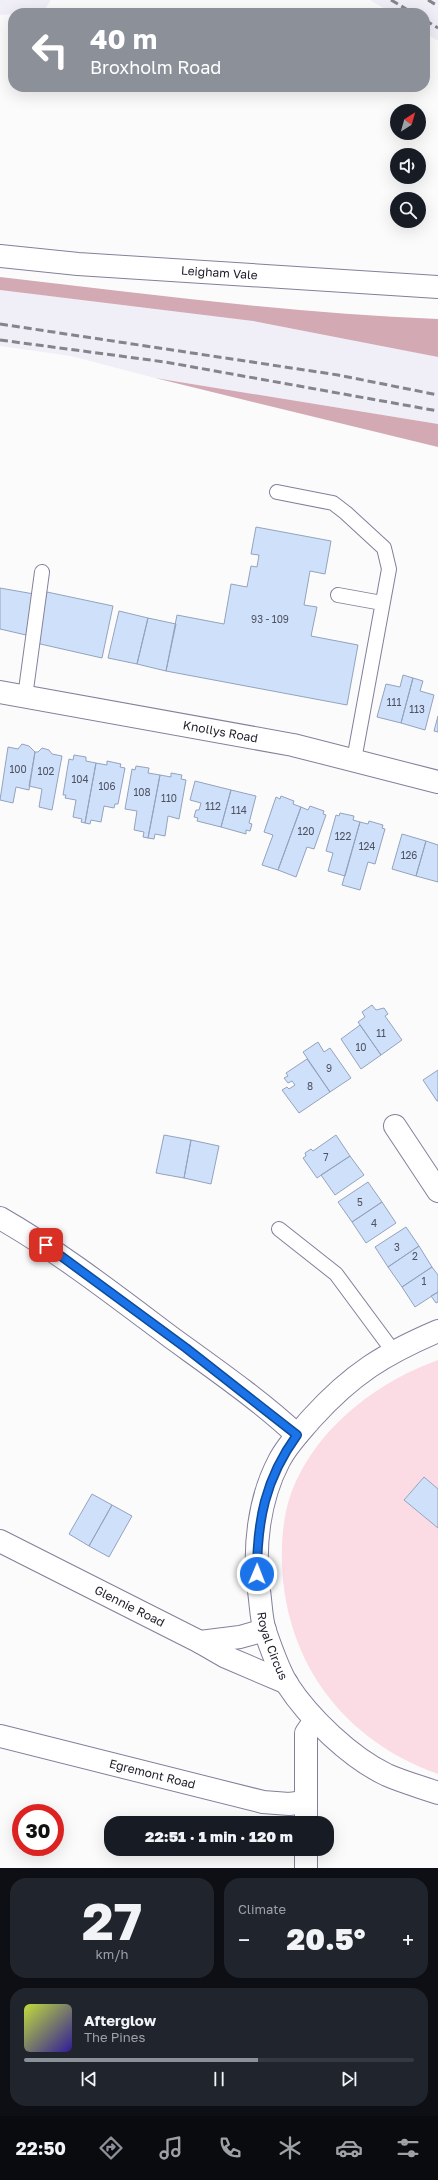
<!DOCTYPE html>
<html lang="en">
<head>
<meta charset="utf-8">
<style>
  :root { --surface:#171b24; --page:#20242c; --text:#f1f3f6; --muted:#9ea1a6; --line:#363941; --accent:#8c9099 }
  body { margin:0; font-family:"Golos Text",sans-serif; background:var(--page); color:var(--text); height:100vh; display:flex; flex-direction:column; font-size:15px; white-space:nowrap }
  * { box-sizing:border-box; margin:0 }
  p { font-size:13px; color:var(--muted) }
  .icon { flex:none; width:22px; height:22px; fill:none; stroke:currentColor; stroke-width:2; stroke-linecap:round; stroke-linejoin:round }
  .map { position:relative; height:1868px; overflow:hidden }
  .drawer { display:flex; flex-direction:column; gap:10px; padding:10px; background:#0d0f14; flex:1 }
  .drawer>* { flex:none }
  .banner { position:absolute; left:8px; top:8px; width:422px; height:84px; border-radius:16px; box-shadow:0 4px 16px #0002; background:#8c9099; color:#fff; overflow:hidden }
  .needle { width:26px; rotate:37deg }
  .fabs { position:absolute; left:390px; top:104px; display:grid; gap:8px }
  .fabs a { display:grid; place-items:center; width:36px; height:36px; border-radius:50%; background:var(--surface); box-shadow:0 4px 16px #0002; font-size:20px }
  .speed { position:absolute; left:12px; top:1804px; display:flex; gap:8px; font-size:20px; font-weight:700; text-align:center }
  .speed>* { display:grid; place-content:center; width:52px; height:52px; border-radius:50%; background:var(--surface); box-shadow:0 4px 16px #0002; line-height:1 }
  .speed .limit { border:6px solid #d22; background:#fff; color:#111 }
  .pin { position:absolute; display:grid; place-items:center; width:34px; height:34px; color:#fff; margin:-17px; border-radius:8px; box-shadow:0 2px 6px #0006 }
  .me { position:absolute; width:44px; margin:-22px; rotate:1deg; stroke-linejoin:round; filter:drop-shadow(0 0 3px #0008) }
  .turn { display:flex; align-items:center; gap:14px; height:84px; padding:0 16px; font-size:18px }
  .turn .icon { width:52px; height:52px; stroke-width:2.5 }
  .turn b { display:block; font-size:28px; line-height:34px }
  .big { font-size:30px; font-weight:800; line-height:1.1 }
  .drawer .tile { flex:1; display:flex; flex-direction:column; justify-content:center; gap:6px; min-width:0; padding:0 14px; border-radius:16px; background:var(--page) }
  .drawer .dial { align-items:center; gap:0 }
  .dial b { font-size:52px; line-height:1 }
  .song { display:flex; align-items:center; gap:12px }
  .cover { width:48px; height:48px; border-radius:6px; background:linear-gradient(135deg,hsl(70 70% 55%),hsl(250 70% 35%)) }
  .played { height:4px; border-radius:2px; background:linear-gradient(90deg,var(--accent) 60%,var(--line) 60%) }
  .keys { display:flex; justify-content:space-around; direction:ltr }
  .heat { display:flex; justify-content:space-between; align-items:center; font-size:22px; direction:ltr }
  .drawer .tiles { flex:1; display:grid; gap:10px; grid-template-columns:1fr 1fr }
  .tile:last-child { grid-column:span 2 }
  .trip { position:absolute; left:104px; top:1816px; width:230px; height:40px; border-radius:16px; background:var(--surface); box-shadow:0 4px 16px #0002; font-weight:800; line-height:40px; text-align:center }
  .menu { display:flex; height:64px; justify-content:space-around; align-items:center; background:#090b0e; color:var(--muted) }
  .menu .icon { width:28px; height:28px }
  .menu .on { color:var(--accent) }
  .menu b { font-size:18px; color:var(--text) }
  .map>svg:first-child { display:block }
</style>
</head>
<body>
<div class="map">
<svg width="438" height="1868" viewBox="0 0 438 1868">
  <rect width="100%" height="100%" fill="#fbfbfb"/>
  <path fill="#f0eff7" d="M0,0H51L43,12L0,15Z
    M370,0H438V41L425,33V13H392Z
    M0,290L253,321L438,357V424L155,378L71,356L0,346Z"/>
  <path fill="#fcdce4" d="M438,1360V1489L424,1477L404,1500L438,1528V1774C345,1741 286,1664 282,1565C281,1535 284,1505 298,1477C326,1421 380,1381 438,1360Z"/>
  <path fill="#d3a9b4" d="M0,277C146,294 291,313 438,319V357L253,321L0,290Z
    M155,378L438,424V447Z"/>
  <path fill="#cfe0fa" stroke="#94a3bd" d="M256,527L331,541L325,574L310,571L304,605L317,607L311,636L358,645L347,705L166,671L177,615L224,624L231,584L247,587L251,566L257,567L259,555L251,554Z
    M0,588L34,594L26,635L0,629Z
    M47,592L113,606L102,658L36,643Z
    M119,611L148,618L137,664L108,658Z
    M148,618L176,624L166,671L137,664Z
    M403,675L413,678L401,723L377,717L386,684L400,687Z
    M413,678L423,681L420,691L434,695L425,730L401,723Z
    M438,716V732L434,731Z
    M22,744L29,746L35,752L29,790L16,787L13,803L0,800L8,747L18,749Z
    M42,748L49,750L52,754L62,756L52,810L39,807L42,789L29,786L35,752H38Z
    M74,755L86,757V761L96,763L85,823L81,822L82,819L73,817L76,800L65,798L66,795H63L69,759L73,760Z
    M107,761L121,764L120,767L125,768L118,804H115L114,808L104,806L101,822L91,820L90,824L85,823L96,763L107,765Z
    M136,766L149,768L148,773L160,775L148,838L143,837L144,832L134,830L137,811L125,809L132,769L135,770Z
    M171,773L182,775L181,779L186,780L179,819L168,816L165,836L155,834L154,839L148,838L160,775L171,777Z
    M195,781L231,790L221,827L197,821L198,818L194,817L196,810H199L201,803L190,800Z
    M231,790L256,796L249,823L252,824L250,831L246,830V834L221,827Z
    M281,796L294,801L293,804L301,807L278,870L262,865L273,835L264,832L276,797L280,799Z
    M310,806L324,811L323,814L326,815L314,849L307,847L296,877L278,870L301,807L308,810Z
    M340,813L354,816L353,820L360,822L345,876L328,871L333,853L326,851L336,815L339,816Z
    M369,821L383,825L382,828L385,829L375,864L368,862L360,890L342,885L360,822L368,824Z
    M402,834L426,841L416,876L392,869Z
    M426,841L438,845V882L416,876Z
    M372,1005L376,1010L384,1008L388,1014L385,1016L402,1040L381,1055L358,1022L365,1017L362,1012Z
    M360,1025L381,1055L361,1069L341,1039Z
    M318,1042L324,1052L330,1048L351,1078L330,1092L303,1052Z
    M307,1059L330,1092L299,1113L282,1090L287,1087L289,1089L295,1085L292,1081L288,1083L284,1078L288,1076L286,1073Z
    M438,1070V1101H437L423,1080Z
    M164,1135L191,1140L184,1178L156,1173Z
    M336,1135L350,1156L317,1178L303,1158L306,1156L305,1153L311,1149L313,1151Z
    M191,1140L219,1146L211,1184L184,1178Z
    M350,1156L364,1175L335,1195L321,1175Z
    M368,1182L382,1202L352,1222L338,1202Z
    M382,1202L396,1223L366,1243L352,1222Z
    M406,1227L419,1246L388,1267L375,1247Z
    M419,1246L432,1267L402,1287L388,1267Z
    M432,1267L438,1275V1292L415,1307L402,1287Z
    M438,1292V1302L436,1303L431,1296Z
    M424,1477L438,1489V1528L404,1500Z
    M92,1494L112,1505L89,1546L69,1534Z
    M112,1505L132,1516L109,1557L89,1546Z"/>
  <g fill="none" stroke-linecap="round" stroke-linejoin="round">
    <g stroke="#847f9a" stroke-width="16">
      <path id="service" d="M277,492L333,503L346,513L384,548L389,569L354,760
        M338,595L382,603
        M25,697L42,572
        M279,1229L336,1274L393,1351"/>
    </g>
    <g stroke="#847f9a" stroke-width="24">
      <g id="minor">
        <path id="s1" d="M0,692L293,745L438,782"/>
        <path d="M395,1126L438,1191"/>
        <path d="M0,1218C61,1253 116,1296 172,1338C212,1367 261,1401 297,1435"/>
        <path id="s2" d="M438,1331C384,1354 352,1374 312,1418C300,1432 287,1445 279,1461C259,1499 253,1548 259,1591C261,1604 261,1619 265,1631C271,1648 278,1669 287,1684C309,1718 351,1758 387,1775C403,1782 421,1787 438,1793"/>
        <path id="s3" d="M0,1541L200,1642L226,1657L287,1683"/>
        <path d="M200,1642L240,1637L265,1630"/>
        <path id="s4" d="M0,1736L263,1802L289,1804L305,1802"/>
        <path d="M306,1823V1733L315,1720"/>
        <path d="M306,1849V1868"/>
      </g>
    </g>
    <g stroke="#847f9a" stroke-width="24">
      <g id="tertiary">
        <path id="s5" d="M0,256L78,264L438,287"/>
      </g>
    </g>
    <use href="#service" stroke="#fff" stroke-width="14"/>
    <use href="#minor" stroke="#fff" stroke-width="22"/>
    <use href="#tertiary" stroke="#fff" stroke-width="22"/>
    <path stroke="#85848a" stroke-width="3" stroke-dasharray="8 4" stroke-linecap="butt" d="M391,0L413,13
      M428,0L438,6
      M425,20L438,28
      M0,324L338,375L438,395
      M0,340L165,362L438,411"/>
  </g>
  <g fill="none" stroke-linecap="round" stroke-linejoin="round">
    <g stroke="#114b97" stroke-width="10">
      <path id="route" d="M46,1245L186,1348L297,1435C265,1479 257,1521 257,1574"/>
    </g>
    <use href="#route" stroke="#1a73e8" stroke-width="7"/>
  </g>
  <g text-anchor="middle" stroke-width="3.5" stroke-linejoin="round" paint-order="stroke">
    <g font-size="10" fill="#4e5160">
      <text x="270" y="623">93 - 109</text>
      <text x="394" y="706">111</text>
      <text x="417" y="713">113</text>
      <text x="18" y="773">100</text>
      <text x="46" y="775">102</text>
      <text x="80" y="783">104</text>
      <text x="107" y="790">106</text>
      <text x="142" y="796">108</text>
      <text x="169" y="802">110</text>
      <text x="213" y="810">112</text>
      <text x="239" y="814">114</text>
      <text x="306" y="835">120</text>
      <text x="343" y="840">122</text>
      <text x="367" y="850">124</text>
      <text x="409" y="859">126</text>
      <text x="381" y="1037">11</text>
      <text x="361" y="1051">10</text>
      <text x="329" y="1072">9</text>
      <text x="310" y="1090">8</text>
      <text x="326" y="1161">7</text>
      <text x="360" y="1206">5</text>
      <text x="374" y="1227">4</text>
      <text x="397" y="1251">3</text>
      <text x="415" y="1260">2</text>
      <text x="424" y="1285">1</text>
    </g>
    <g font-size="12" fill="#23212c" stroke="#fff">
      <text dy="4" stroke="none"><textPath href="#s5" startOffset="220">Leigham Vale</textPath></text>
      <text dy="4" stroke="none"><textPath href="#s1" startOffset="224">Knollys Road</textPath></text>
      <text dy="4" stroke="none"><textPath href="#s3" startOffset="145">Glennie Road</textPath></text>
      <text dy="4" stroke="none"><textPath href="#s2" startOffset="399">Royal Circus</textPath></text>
      <text dy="4" stroke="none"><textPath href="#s4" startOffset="157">Egremont Road</textPath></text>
    </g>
  </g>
</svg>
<div class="fabs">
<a><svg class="needle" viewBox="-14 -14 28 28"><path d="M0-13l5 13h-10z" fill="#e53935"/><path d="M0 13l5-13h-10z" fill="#9ea1a6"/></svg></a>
<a><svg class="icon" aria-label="sound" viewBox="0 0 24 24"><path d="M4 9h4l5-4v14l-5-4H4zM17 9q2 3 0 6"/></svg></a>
<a><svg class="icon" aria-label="search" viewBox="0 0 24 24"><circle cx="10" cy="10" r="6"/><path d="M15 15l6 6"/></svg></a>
</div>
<div class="speed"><div class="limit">30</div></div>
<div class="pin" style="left:46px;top:1245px;background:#d93025"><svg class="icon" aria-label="arrive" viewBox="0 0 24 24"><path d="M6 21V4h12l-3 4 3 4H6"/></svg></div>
<svg class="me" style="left:257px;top:1574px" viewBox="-20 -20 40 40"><circle r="17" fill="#1a73e8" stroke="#fff" stroke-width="3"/><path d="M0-11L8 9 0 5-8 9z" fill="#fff"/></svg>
<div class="trip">22:51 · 1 min · 120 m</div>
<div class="banner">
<div class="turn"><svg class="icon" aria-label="left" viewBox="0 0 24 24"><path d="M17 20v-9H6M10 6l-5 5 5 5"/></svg><div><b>40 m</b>Broxholm Road</div></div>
</div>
</div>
<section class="drawer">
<div class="tiles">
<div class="tile dial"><b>27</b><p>km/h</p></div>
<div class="tile"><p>Climate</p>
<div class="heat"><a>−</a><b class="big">20.5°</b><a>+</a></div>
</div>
<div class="tile">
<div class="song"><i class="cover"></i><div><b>Afterglow</b><p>The Pines</p></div></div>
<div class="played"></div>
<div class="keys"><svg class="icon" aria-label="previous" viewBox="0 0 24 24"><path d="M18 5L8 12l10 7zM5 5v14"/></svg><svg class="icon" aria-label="pause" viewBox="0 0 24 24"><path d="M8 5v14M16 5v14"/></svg><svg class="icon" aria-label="next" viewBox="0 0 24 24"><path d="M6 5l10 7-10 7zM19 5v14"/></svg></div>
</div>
</div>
</section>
<nav class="menu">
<b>22:50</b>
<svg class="icon on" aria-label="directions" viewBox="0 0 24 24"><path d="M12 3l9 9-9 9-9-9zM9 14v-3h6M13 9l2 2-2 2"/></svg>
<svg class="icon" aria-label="music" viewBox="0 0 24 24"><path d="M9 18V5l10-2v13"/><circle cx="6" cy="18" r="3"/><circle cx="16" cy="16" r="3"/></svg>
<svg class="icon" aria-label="phone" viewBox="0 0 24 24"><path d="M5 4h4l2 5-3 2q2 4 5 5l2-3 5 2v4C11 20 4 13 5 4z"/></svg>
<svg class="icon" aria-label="climate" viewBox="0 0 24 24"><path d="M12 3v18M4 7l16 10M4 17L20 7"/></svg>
<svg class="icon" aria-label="car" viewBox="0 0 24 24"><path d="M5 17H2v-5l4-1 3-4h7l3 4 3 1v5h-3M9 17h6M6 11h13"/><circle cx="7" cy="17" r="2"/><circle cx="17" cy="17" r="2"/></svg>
<svg class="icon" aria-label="filters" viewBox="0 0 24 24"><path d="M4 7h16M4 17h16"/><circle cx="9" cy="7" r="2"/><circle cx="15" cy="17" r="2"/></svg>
</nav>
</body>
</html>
